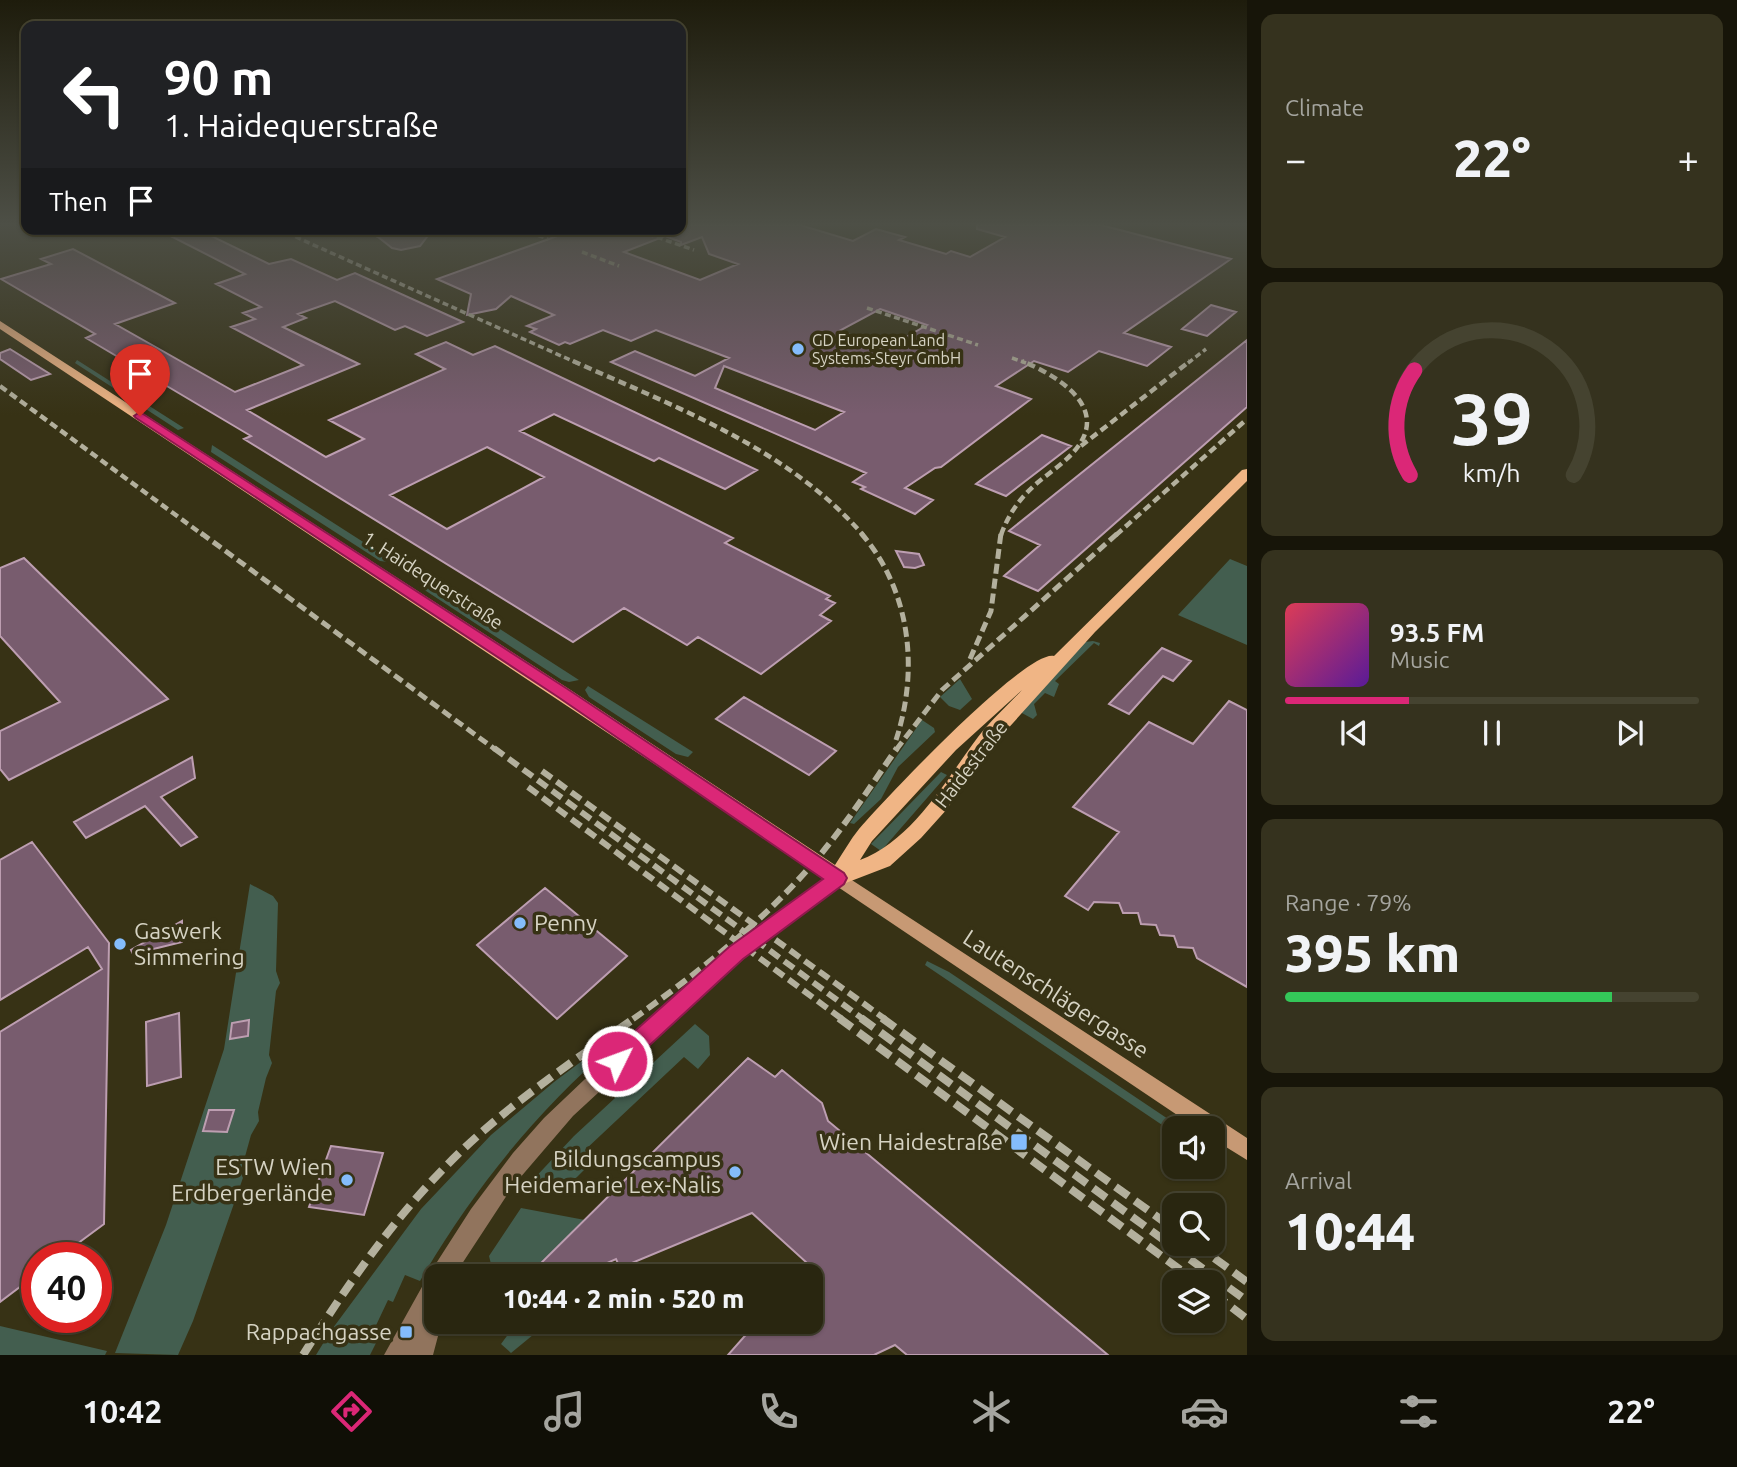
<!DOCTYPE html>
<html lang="en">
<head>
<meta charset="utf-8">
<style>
  :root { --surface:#292610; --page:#35321e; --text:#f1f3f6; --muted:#a5a59f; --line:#454330; --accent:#db2777 }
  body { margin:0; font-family:Ubuntu,sans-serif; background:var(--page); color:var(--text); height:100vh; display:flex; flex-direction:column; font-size:26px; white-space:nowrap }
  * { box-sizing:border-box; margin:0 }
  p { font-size:23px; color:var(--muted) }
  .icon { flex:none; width:38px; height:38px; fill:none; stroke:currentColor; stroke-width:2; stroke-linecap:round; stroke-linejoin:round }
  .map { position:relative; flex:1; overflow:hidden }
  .side { display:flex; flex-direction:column; gap:14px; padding:14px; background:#171509; width:490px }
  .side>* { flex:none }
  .banner { position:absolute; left:21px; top:21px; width:665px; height:214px; border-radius:14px; box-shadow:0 2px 5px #0004,0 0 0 2px var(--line); background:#202124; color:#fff; overflow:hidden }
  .buttons { position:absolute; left:1162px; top:1116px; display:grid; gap:14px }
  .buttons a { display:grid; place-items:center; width:63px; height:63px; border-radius:14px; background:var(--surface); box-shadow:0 2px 5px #0004,0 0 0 2px var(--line); font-size:35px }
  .speed { position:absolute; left:21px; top:1242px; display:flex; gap:14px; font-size:35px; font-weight:700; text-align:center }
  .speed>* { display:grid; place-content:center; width:91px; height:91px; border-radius:50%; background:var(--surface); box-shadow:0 2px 5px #0004,0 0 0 2px var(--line); line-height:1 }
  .speed .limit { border:10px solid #d22; background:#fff; color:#111 }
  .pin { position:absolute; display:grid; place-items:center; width:60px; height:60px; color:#fff; margin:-72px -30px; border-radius:50% 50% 50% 0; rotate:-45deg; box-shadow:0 0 7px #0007 }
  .pin .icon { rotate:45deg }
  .me { position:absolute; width:77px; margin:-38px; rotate:48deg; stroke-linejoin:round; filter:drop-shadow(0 0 5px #0008) }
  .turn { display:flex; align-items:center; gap:24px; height:147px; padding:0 28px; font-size:32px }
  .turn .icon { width:91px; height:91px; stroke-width:2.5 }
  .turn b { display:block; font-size:49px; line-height:60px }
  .then { display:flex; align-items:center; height:66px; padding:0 28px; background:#0003; gap:14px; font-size:26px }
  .big { font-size:52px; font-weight:800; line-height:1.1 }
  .side .widget { flex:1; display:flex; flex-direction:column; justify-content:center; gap:10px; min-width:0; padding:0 24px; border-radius:14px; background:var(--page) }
  .side .dial { align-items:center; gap:0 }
  .dial svg { height:182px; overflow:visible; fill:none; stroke:var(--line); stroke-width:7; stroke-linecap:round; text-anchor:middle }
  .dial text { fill:var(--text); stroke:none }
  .song { display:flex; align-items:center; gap:21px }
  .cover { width:84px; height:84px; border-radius:10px; background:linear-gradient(135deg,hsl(350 70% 55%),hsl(270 70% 35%)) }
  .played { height:7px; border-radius:4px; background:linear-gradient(90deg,var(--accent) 30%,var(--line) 30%) }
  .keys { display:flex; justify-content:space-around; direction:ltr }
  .heat { display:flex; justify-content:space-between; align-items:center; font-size:38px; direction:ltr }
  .charge { height:10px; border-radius:5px; background:linear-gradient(90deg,#34c759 79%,var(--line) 0) }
  .trip { position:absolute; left:424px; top:1264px; width:399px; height:70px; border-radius:14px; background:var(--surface); box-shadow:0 2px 5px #0004,0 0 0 2px var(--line); font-weight:800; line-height:70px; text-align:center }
  .dock { display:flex; height:112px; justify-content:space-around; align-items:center; background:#100f06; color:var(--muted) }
  .dock .icon { width:49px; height:49px }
  .dock .on { color:var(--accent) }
  .dock b { font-size:32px; color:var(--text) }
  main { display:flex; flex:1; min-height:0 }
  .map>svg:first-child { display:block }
</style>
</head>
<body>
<main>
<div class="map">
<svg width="1247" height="1355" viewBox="0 0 1247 1355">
  <rect width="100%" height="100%" fill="#373215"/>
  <path fill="#435e4f" d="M77,360L184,428L178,430L75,363Z
    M212,445L396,563L380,561L211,452Z
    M1230,559L1247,566V645L1178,615Z
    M422,579L579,680L569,682L562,680L423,589L427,586L419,581Z
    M1093,641L1100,643L1099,646L1094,643L1055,681L1059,684L1054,697L1045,693L1034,704L1037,715L1033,719L1020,712L1085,642Z
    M960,679L972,699L960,710L949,706L940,697Z
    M588,686L693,752L688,757L676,754L589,697L585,690Z
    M922,720L934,728L935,732L898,767L881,799L854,824L850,823Z
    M941,772L947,775L881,851L871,844Z
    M250,884L273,896L278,903L276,971L280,983L276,991L269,1055L272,1063L266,1078L258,1112L259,1121L251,1135L241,1171L245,1172L193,1321L178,1355L115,1353L166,1225L224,1049Z
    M927,961L949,972L1183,1129H1174V1133L925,965Z
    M695,1024L709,1036L710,1055L698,1069L684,1057L585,1150L594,1160L564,1190L530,1183L574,1136Z
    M606,1043L614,1045C536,1111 471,1193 420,1281L405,1275L393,1302L388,1300L371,1336L378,1339L370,1355H316L330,1332L421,1209L491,1135L554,1082Z
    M521,1208L585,1220L528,1276H494L489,1256Z
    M518,1321H550L511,1353L501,1344Z
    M0,1326L107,1351L105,1355H0Z"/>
  <path fill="#785c6e" stroke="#bd9eb1" stroke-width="2" fill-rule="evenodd" d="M681,225H800L853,241L876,229L905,237L899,240L946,254L951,251L970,257L1005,237L977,229V225H1101L1231,259L1124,333L1171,347L1147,366L1099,351L1068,372L1034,361L996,386L1031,399L941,467L935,468L905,488L933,500L915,514L861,489L865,487L853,482L866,473L611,362L635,351L695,376L729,358L656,330L631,341L603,330L570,344L565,342L559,345L530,332L536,329L527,326L554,315L511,296L496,309L467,315L471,294L437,279L577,229H681ZM665,236L681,242V245L702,237L709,254L738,264L700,280L624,252ZM880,309L927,325L887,348L839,331ZM724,366L844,412L815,430L715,388Z
    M157,229H197L269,264L291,259L337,280L355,273L463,322L427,336L405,326L395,330L335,301L298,314L306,318L283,327L359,364L247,410L326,457L364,439L329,420L445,369L416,354L446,342L473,355L495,346L757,470L725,489L659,458L654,461L554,414L520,431L733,538L725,543L830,596L826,599L835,603L820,615L831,621L761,674L698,637L687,645L624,608L573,642L244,439L251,436L86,338L95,334L1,279L51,264L41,259L73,249L175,303L115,324L235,392L303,365L231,327L255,319L243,313L261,307L216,284L245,274ZM487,447L544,477L447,529L390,495Z
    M368,229H433L420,246L401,250L392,248Z
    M1211,305L1236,312L1207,336L1182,329Z
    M1247,340V407L1038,591L1004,576L1040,545L1009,531Z
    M10,349L50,374L31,380L0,359V353Z
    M1042,435L1071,446L1006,496L976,484Z
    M896,551L919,554L924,565L915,568L904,567Z
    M24,558L168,699L9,780L0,769V731L60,702L0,636V568Z
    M1162,648L1191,661L1173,681L1163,676L1129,714L1109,704Z
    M744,697L836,751L809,775L716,719Z
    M1229,701L1247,710V987L1197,958L1193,948L1178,947L1174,936L1160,935L1156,925L1141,924L1138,913H1123L1119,903L1094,902L1088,910L1065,896L1119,832L1073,807L1149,722L1193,744Z
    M192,757L195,778L161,797L197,837L181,846L145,806L86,838L74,822Z
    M32,842L109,943L104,1224L58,1258H37V1274L0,1302V1032L102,969L88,947L0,1000V860Z
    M545,888L627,956L557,1019L477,945Z
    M182,921V942L133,954L131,950Z
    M179,1013L181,1077L147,1086L146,1022Z
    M249,1020L248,1036L230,1039L232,1023Z
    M748,1058L775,1077L782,1070L822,1103L828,1121L1108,1355H907L895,1345L874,1355H728L758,1321H810V1276H795L806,1262L752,1213L620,1268L616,1259L578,1276H528Z
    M209,1110H234L227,1132L203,1131Z
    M331,1146L383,1153L364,1215L309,1207Z"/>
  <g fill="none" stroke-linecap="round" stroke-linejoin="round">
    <path fill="#91745d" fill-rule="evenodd" d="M838,871L844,873L846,878L844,883L801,913L740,962L573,1116L513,1186L454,1276H436V1321H442L433,1355H384L428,1276L471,1209L513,1153L544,1118L605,1060L728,952L789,903Z"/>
    <path fill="#c79974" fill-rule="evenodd" d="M838,871L1247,1138V1160L1213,1139V1129H1198L832,883L830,878L832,873Z"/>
    <path fill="#f0b585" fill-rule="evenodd" d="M0,321L569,689L835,865C843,853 850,840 859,829C882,802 1026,649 1054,656L1242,470L1247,469V481L1095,632L994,744L948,808L921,838L890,866L838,886L0,329ZM1022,690C1008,705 991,720 978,737C945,781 913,840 860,860L872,841L956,750Z"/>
    <path stroke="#b3b09d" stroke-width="3.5" stroke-dasharray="6 3.5" stroke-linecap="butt" d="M278,229L577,363
      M520,229L548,239
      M639,231L694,250
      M376,236L398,229
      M582,252L619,266
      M867,308L978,345
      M1012,358L1026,363
      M1188,363L1206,349"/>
    <path stroke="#b3b09d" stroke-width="4.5" stroke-dasharray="8 4.5" stroke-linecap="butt" d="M573,361C675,407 788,448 863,535
      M0,386L203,535
      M1081,446L1190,361
      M1001,535C1009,512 1023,494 1042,479C1056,468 1072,457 1081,442C1105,402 1051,373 1022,361
      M1116,535L1247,419"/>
    <path stroke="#b3b09d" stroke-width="5" stroke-dasharray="10 5" stroke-linecap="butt" d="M201,533L496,750
      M861,533C911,591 919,670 896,740
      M970,659L991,611L1001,533
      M896,750L942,690L1118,533"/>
    <path stroke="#b3b09d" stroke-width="6" stroke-dasharray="12 6" stroke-linecap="butt" d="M494,748L863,1019
      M542,771L885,1019
      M528,787L842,1019
      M633,1019C698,973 763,922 815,861C845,826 870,787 897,748"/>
    <path stroke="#b3b09d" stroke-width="8" stroke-dasharray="16 8" stroke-linecap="butt" d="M839,1018L1198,1283
      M861,1018L1247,1301
      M882,1018L1174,1229
      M1195,1244L1247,1282
      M1213,1293L1247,1319
      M303,1355C354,1274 410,1195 482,1132C530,1090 583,1054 635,1018"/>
  </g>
  <linearGradient id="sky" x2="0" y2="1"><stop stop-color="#1e1c0c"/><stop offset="0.54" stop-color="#4d4f46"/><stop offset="1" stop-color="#4d4f46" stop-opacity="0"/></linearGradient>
  <rect width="1247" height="415" fill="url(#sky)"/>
  <path fill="#db2777" stroke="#8e194d" stroke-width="2" d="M140,412L569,690L844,873L847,878L844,884L743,959L625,1068L617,1071L609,1068L606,1061L609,1054L729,947L823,879L558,697L136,418L134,416Z"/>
  <g fill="#84bcfb" stroke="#373215" stroke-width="2.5">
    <circle cx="798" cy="349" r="7"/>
    <circle cx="520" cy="923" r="7"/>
    <circle cx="120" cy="944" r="7"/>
    <rect x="1010" y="1133" width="18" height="18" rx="3.5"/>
    <circle cx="735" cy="1172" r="7"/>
    <circle cx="347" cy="1180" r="7"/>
    <rect x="399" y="1325" width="14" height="14" rx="3.5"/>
  </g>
  <g text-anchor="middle" stroke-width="7" stroke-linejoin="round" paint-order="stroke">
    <g font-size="16" fill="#d6d3c3" stroke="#373215" text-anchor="start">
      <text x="812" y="346">GD European Land<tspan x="812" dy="18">Systems-Steyr GmbH</tspan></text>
    </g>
    <g font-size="19" fill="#d6d3c3" stroke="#373215">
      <text transform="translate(433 580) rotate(33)" y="7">1. Haidequerstraße</text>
      <text transform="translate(971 764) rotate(-52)" y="7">Haidestraße</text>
    </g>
    <g font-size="23" fill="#d6d3c3" stroke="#373215" text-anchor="end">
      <text x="534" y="931" text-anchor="start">Penny</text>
      <text x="134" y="939" text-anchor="start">Gaswerk<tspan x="134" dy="26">Simmering</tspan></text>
      <text x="1003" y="1150">Wien Haidestraße</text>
      <text x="721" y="1167">Bildungscampus<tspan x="721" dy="26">Heidemarie Lex-Nalis</tspan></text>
      <text x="333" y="1175">ESTW Wien<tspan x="333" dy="26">Erdbergerlände</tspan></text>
      <text x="392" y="1340">Rappachgasse</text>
    </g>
    <g font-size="23" fill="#d6d3c3" stroke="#373215">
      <text transform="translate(1056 994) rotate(33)" y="8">Lautenschlägergasse</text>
    </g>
  </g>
</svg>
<div class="buttons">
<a><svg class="icon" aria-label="sound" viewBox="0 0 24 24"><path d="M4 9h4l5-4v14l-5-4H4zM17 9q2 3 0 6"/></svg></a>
<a><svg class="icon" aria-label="search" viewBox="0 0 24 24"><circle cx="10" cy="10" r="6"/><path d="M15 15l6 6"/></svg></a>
<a><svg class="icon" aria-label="layers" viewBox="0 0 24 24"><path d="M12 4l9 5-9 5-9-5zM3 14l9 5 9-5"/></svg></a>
</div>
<div class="speed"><div class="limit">40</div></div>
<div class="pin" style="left:140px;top:416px;background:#d93025"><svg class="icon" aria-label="arrive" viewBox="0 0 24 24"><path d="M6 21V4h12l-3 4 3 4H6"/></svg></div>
<svg class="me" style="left:617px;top:1061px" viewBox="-20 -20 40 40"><circle r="17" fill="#db2777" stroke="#fff" stroke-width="3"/><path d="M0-11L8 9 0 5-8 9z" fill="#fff"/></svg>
<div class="trip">10:44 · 2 min · 520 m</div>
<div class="banner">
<div class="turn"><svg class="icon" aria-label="left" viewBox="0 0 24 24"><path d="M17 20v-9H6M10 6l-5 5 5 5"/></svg><div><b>90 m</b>1. Haidequerstraße</div></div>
<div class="then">Then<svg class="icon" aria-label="arrive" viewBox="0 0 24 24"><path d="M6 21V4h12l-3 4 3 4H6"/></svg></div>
</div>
</div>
<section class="side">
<div class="widget"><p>Climate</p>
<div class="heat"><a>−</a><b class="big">22°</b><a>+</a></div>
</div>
<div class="widget dial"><svg viewBox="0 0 100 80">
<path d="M14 69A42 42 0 1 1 86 69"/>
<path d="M14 69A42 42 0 0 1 16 23" stroke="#db2777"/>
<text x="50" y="56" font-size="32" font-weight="700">39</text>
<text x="50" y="72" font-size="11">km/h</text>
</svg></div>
<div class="widget">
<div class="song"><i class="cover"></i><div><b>93.5 FM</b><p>Music</p></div></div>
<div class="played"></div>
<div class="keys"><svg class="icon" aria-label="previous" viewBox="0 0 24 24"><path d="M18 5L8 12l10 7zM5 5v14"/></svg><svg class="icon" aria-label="pause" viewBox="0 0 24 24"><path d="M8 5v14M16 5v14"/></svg><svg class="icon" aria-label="next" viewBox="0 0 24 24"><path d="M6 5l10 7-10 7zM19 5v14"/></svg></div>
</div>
<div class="widget"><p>Range · 79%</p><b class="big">395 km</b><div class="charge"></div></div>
<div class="widget"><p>Arrival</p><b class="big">10:44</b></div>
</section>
</main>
<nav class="dock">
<b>10:42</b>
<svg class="icon on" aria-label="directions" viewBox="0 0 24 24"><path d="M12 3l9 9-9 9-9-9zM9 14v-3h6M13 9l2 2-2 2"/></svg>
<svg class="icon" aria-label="music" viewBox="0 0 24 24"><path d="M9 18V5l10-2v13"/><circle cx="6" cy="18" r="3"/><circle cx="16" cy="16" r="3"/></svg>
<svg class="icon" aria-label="phone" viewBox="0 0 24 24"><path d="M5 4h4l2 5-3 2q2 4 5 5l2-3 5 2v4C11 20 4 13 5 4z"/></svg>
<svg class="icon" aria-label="climate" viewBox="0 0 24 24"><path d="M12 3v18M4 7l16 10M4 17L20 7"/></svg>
<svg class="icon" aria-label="car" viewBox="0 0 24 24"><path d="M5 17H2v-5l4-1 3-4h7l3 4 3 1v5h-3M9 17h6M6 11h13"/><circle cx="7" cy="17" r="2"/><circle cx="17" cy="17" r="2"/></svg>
<svg class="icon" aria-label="filters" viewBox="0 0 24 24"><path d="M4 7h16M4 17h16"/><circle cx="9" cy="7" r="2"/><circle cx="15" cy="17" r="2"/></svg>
<b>22°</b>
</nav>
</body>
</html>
